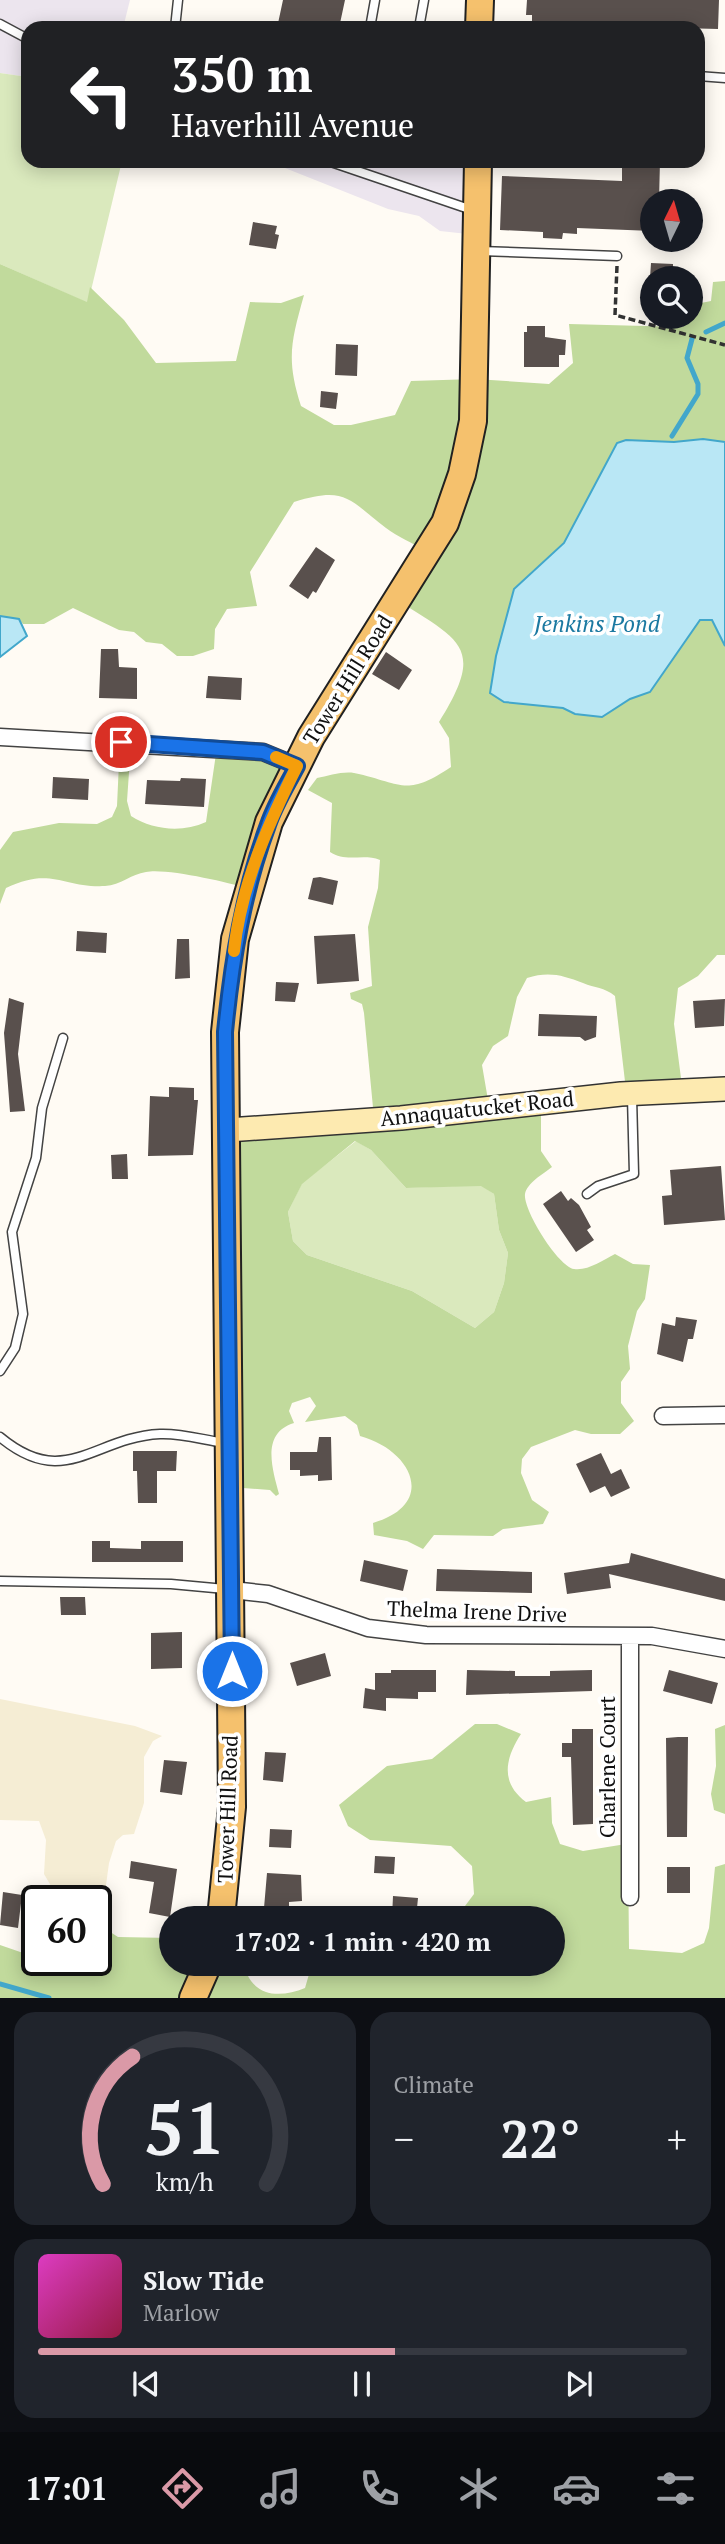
<!DOCTYPE html>
<html lang="en">
<head>
<meta charset="utf-8">
<style>
  :root { --surface:#171b24; --page:#20242c; --text:#f1f3f6; --muted:#9ea1a6; --line:#363941; --accent:#da99a7 }
  body { margin:0; font-family:"PT Serif",serif; background:var(--page); color:var(--text); height:100vh; display:flex; flex-direction:column; font-size:26px; white-space:nowrap }
  * { box-sizing:border-box; margin:0 }
  p { font-size:23px; color:var(--muted) }
  .icon { flex:none; width:38px; height:38px; fill:none; stroke:currentColor; stroke-width:2; stroke-linecap:round; stroke-linejoin:round }
  .map { position:relative; height:1998px; overflow:hidden }
  .drawer { display:flex; flex-direction:column; gap:14px; padding:14px; background:#0d0f14; flex:1 }
  .drawer>* { flex:none }
  .banner { position:absolute; left:21px; top:21px; width:684px; height:147px; border-radius:21px; box-shadow:0 4px 18px #0003; background:#202124; color:#fff; overflow:hidden }
  .needle { width:46px; rotate:5deg }
  .buttons { position:absolute; left:640px; top:189px; display:grid; gap:14px }
  .buttons a { display:grid; place-items:center; width:63px; height:63px; border-radius:50%; background:var(--surface); box-shadow:0 4px 18px #0003; font-size:35px }
  .speed { position:absolute; left:21px; top:1885px; display:flex; gap:14px; font-size:35px; font-weight:700; text-align:center }
  .speed>* { display:grid; place-content:center; width:91px; height:91px; border-radius:50%; background:var(--surface); box-shadow:0 4px 18px #0003; line-height:1 }
  .speed .limit { border:4px solid #111; border-radius:10px; background:#fff; color:#111 }
  .pin { position:absolute; display:grid; place-items:center; width:60px; height:60px; color:#fff; margin:-30px; border:4px solid #fff; border-radius:50%; box-shadow:0 2px 7px #0007 }
  .me { position:absolute; width:77px; margin:-38px; rotate:0deg; stroke-linejoin:round; filter:drop-shadow(0 0 5px #0008) }
  .turn { display:flex; align-items:center; gap:24px; height:147px; padding:0 35px; font-size:32px }
  .turn .icon { width:91px; height:91px; stroke-width:2.5 }
  .turn b { display:block; font-size:49px; line-height:60px }
  .big { font-size:52px; font-weight:800; line-height:1.1 }
  .drawer .widget { flex:1; display:flex; flex-direction:column; justify-content:center; gap:10px; min-width:0; padding:0 24px; border-radius:21px; background:var(--page) }
  .drawer .dial { align-items:center; gap:0 }
  .dial svg { height:182px; overflow:visible; fill:none; stroke:var(--line); stroke-width:7; stroke-linecap:round; text-anchor:middle }
  .dial text { fill:var(--text); stroke:none }
  .song { display:flex; align-items:center; gap:21px }
  .cover { width:84px; height:84px; border-radius:10px; background:linear-gradient(135deg,hsl(310 70% 55%),hsl(340 70% 35%)) }
  .played { height:7px; border-radius:4px; background:linear-gradient(90deg,var(--accent) 55%,var(--line) 55%) }
  .keys { display:flex; justify-content:space-around; direction:ltr }
  .heat { display:flex; justify-content:space-between; align-items:center; font-size:38px; direction:ltr }
  .drawer .tiles { flex:1; display:grid; gap:14px; grid-template-columns:1fr 1fr }
  .widget:last-child { grid-column:span 2 }
  .trip { position:absolute; left:159px; top:1906px; width:406px; height:70px; border-radius:35px; background:var(--surface); box-shadow:0 4px 18px #0003; font-weight:800; line-height:70px; text-align:center }
  .tabs { display:flex; height:112px; justify-content:space-around; align-items:center; background:#090b0e; color:var(--muted) }
  .tabs .icon { width:49px; height:49px }
  .tabs .selected { color:var(--accent) }
  .tabs b { font-size:32px; color:var(--text) }
  .map>svg:first-child { display:block }
</style>
</head>
<body>
<div class="map">
<svg width="725" height="1998" viewBox="0 0 725 1998">
  <rect width="100%" height="100%" fill="#fffbf4"/>
  <path fill="#ece5ee" d="M0,0H130L123,28H28V77L0,73Z
    M238,161H478L477,235L440,231L419,216L388,209L285,168Z"/>
  <path fill="#f5edd4" d="M0,1699L135,1726L162,1736L153,1741L144,1757V1803L134,1834L123,1835L116,1841L109,1863L103,1907L96,1906V1900H67L54,1891L44,1874L46,1840L39,1821L0,1820Z"/>
  <path fill="#dae9bd" d="M0,73L28,77V161H122L88,303L0,264Z
    M356,1141L371,1150L406,1188L481,1185L494,1194L499,1230L508,1253L504,1283L494,1312L475,1328L412,1291L307,1255L293,1241L288,1212L302,1183Z"/>
  <path fill="#c1da9c" fill-rule="evenodd" d="M0,264L87,302L90,287L124,320L156,363L236,361L250,302L281,303L304,295C291,342 286,359 301,406L334,425H351L395,415L411,381L475,379L549,384L573,363L569,324L683,327L686,317H691V305L711,301L713,282L725,281V442C707,439 692,442 674,442C655,443 635,437 617,443L564,543L514,589L496,656L491,693L504,702L563,708L575,714L602,717L630,699L650,692L700,620L712,619L725,646V955H717L698,976L678,988L674,1024L682,1086L626,1090L615,996C604,987 595,988 583,983C563,975 548,971 527,978L517,997L508,1036L493,1046L482,1065L488,1100L541,1105V1151L552,1167C543,1174 527,1183 525,1194C523,1210 558,1266 574,1269C588,1271 603,1260 615,1254L633,1264L650,1265L645,1299L637,1311L628,1346L630,1369L621,1382V1403L634,1421L620,1434H591L575,1430L531,1447L522,1459L521,1473L532,1500L549,1512L543,1524L503,1529L493,1536L434,1535L423,1549L407,1541L374,1535L373,1523C438,1504 412,1450 360,1436L357,1425L345,1416L305,1422L316,1406L310,1397L292,1403L289,1411L294,1423C261,1433 272,1468 279,1494L276,1496L270,1490L230,1487L228,1131L374,1118L364,1013L362,1004L351,999L350,993L372,986L368,927L378,888L380,860C363,853 346,863 330,852L332,803L308,790L317,778C328,776 343,771 354,773C402,783 405,798 451,767L449,738L439,722C486,647 461,641 397,600L425,550C412,543 398,537 386,528C348,499 346,486 294,502L250,572L257,606L227,609L215,629L214,649L193,656H177L162,644L146,642L134,632L119,630L73,608L44,624H23L19,619L0,616ZM355,1141L371,1150L406,1188L481,1186L494,1194L499,1230L508,1253L504,1283L494,1312L475,1328L412,1291L307,1255L293,1241L288,1212L302,1184Z
    M120,741L131,744L127,801L131,816C153,830 182,833 206,822L217,747L295,763L247,888C226,882 166,868 146,872C131,874 121,885 105,886C63,888 51,866 6,888L0,904V850L13,832L59,823L97,824L112,817L117,806Z
    M475,1724H497L521,1734C506,1757 499,1782 526,1802L551,1797L552,1823L560,1844L583,1851L626,1844L628,1847L629,1949L682,1953L704,1943L709,1928L715,1867L725,1864V1998H0V1945L29,1955L37,1951V1960H96V1906L103,1907L104,1928L118,1937L171,1938L172,1964H209L210,1966L247,1974C258,1998 283,1997 305,1988L312,1964H553V1918H456L474,1894L472,1866L451,1846L370,1840L348,1826L339,1805L387,1766L432,1759Z
    M725,1725V1814L714,1810L711,1794L716,1766L715,1729Z"/>
  <path fill="#b9e7f5" stroke="#42a7cb" stroke-width="2" d="M703,439L725,442V646L712,620H700L650,692L630,699L602,717L575,714L563,708L504,702L490,693L496,656L514,589L564,543L617,443L626,440L674,442Z
    M0,616L19,619L27,636L0,657Z"/>
  <g fill="none" stroke-linecap="round" stroke-linejoin="round">
    <path stroke="#42a7cb" stroke-width="5" d="M706,332L725,323
      M672,436L698,394V384L687,358L692,339
      M0,1984L49,1998"/>
  </g>
  <path fill="#59504d" d="M283,0H345L339,28H277Z
    M527,0H719L718,29L532,24V15H526Z
    M622,161H660L659,201H653V231L577,228V234L563,233L562,239L543,238V232L500,230L502,176L622,181Z
    M253,222L277,226L275,234L279,235L276,249L249,245Z
    M651,263L673,264V278H650Z
    M527,326H545V337L566,340L565,355H559V367H524V332H527Z
    M336,344L358,345L357,376L335,375Z
    M321,391L338,393L336,409L320,407Z
    M316,547L335,560L316,593L313,591L308,599L289,586Z
    M101,649H118L119,667L137,668V699L99,698Z
    M386,652L412,670L399,690L372,674Z
    M208,676L242,678L241,700L206,698Z
    M53,777L89,779L88,800L52,798Z
    M181,778L206,779L204,807L145,804L147,780L180,781Z
    M320,877L338,881L333,905L308,899L313,878Z
    M77,931L107,933L106,953L76,951Z
    M355,934L359,981L317,984L314,936Z
    M177,939H189L190,978L175,979Z
    M276,982L299,983L295,1002L275,1001Z
    M9,998L24,1003L18,1054L25,1111L10,1112L4,1033Z
    M725,999L724,1026L695,1028L693,1001Z
    M539,1014L597,1016L596,1037L585,1041L580,1037L538,1036Z
    M169,1087L194,1088V1100H198L193,1155L148,1156L150,1096L169,1097Z
    M127,1154L128,1179H112L111,1155Z
    M721,1166L725,1220L664,1225L662,1196L672,1195L670,1170Z
    M561,1191L568,1201L571,1198L579,1205L591,1227L587,1230L594,1240L576,1252L543,1204Z
    M676,1317L697,1320L693,1339H688L683,1362L657,1354L662,1323L675,1326Z
    M319,1437H331L332,1480L318,1481V1475L300,1476V1470H290V1452H317Z
    M133,1451H177L176,1471H157V1503H138L137,1471H133Z
    M601,1453L611,1474L621,1469L630,1488L611,1497L605,1486L590,1493L576,1464Z
    M92,1541H110V1548L141,1549V1541H183V1562H92Z
    M631,1553L725,1579V1601L609,1574L611,1588L567,1594L564,1573L629,1563Z
    M364,1560L408,1570L403,1591L360,1581Z
    M437,1569L532,1572V1593L436,1591Z
    M60,1597H85L86,1615H61Z
    M182,1632V1668L151,1669V1633Z
    M325,1653L331,1676L297,1686L290,1663Z
    M391,1670H436V1692H418V1699L386,1698V1711L363,1708L365,1688L375,1690V1673H391Z
    M467,1670L515,1671V1676H550V1671L592,1670V1691L466,1695Z
    M669,1670L718,1683L712,1704L663,1691Z
    M572,1729H593V1824L573,1825L571,1757H562V1743H572Z
    M678,1737H688L687,1837H667L666,1738Z
    M265,1752L286,1753L283,1782L263,1780Z
    M164,1760L187,1762L182,1795L160,1792Z
    M270,1829L292,1830L291,1848L269,1847Z
    M375,1856L395,1857L394,1874L374,1873Z
    M131,1861L177,1869L170,1917L149,1913L154,1882L129,1878Z
    M667,1867H690V1893H667Z
    M267,1873L301,1875L302,1901L289,1902V1910L264,1908Z
    M3,1892L22,1895L18,1928L0,1925Z
    M393,1896L418,1898L416,1918H392Z"/>
  <g fill="none" stroke-linecap="round" stroke-linejoin="round">
    <g stroke="#434343" stroke-width="11">
      <path id="lane" d="M0,24L28,39
        M175,28L178,0
        M370,28L375,0
        M419,28L424,0
        M698,76L725,78
        M328,161L472,210
        M480,251L617,256
        M587,1194L598,1186L634,1174L632,1097
        M0,1371L15,1348L23,1314L12,1232L36,1158L42,1108L63,1038
        M0,1437C65,1491 94,1437 160,1434C182,1433 203,1440 225,1443
        M0,1581L171,1584L225,1589"/>
    </g>
    <g stroke="#434343" stroke-width="19">
      <path id="street" d="M0,737L263,752L297,766
        M663,1416L725,1415
        M232,1590L268,1594L368,1628L426,1635L652,1636L725,1649
        M630,1897V1637"/>
    </g>
    <g stroke="#323232" stroke-width="26">
      <path id="secondary" d="M228,1130L401,1118L621,1094L725,1089"/>
    </g>
    <g stroke="#212121" stroke-width="30">
      <path id="primary" d="M479,28L480,0
        M221,1918L232,1807L225,1032L235,939L269,822L311,737L445,523L462,474L473,421L478,161
        M193,1998L208,1964"/>
    </g>
    <path stroke="#323232" stroke-width="3.5" stroke-dasharray="7 3.5" stroke-linecap="butt" d="M617,266L615,315L725,345"/>
    <use href="#lane" stroke="#fff" stroke-width="8"/>
    <use href="#street" stroke="#fff" stroke-width="16"/>
    <use href="#secondary" stroke="#fdeab0" stroke-width="23"/>
    <use href="#primary" stroke="#f5c16d" stroke-width="26"/>
  </g>
  <g fill="none" stroke-linecap="round" stroke-linejoin="round">
    <g stroke="#114b97" stroke-width="18">
      <path id="route" d="M121,742L263,752L297,766C287,785 275,804 268,825C243,892 232,961 225,1032L232,1671"/>
    </g>
    <use href="#route" stroke="#1a73e8" stroke-width="12"/>
    <path stroke="#f59e0b" stroke-width="12" d="M234,951C241,886 268,824 297,766L276,757"/>
  </g>
  <g text-anchor="middle" stroke-width="7" stroke-linejoin="round" paint-order="stroke">
    <g font-size="21" fill="#101010" stroke="#fff">
      <text transform="translate(348 680) rotate(-58)" y="7">Tower Hill Road</text>
      <text transform="translate(477 1109) rotate(-6)" y="7">Annaquatucket Road</text>
      <text transform="translate(477 1612) rotate(2)" y="7">Thelma Irene Drive</text>
      <text transform="translate(608 1767) rotate(-90)" y="7">Charlene Court</text>
      <text transform="translate(228 1809) rotate(-88)" y="7">Tower Hill Road</text>
    </g>
    <g font-size="23" font-style="italic" fill="#1b79a1" stroke="#fff">
      <text x="597" y="632">Jenkins Pond</text>
    </g>
  </g>
</svg>
<div class="buttons">
<a><svg class="needle" viewBox="-14 -14 28 28"><path d="M0-13l5 13h-10z" fill="#e53935"/><path d="M0 13l5-13h-10z" fill="#9ea1a6"/></svg></a>
<a><svg class="icon" aria-label="search" viewBox="0 0 24 24"><circle cx="10" cy="10" r="6"/><path d="M15 15l6 6"/></svg></a>
</div>
<div class="speed"><div class="limit">60</div></div>
<div class="pin" style="left:121px;top:742px;background:#d93025"><svg class="icon" aria-label="arrive" viewBox="0 0 24 24"><path d="M6 21V4h12l-3 4 3 4H6"/></svg></div>
<svg class="me" style="left:232px;top:1671px" viewBox="-20 -20 40 40"><circle r="17" fill="#1a73e8" stroke="#fff" stroke-width="3"/><path d="M0-11L8 9 0 5-8 9z" fill="#fff"/></svg>
<div class="trip">17:02 · 1 min · 420 m</div>
<div class="banner">
<div class="turn"><svg class="icon" aria-label="left" viewBox="0 0 24 24"><path d="M17 20v-9H6M10 6l-5 5 5 5"/></svg><div><b>350 m</b>Haverhill Avenue</div></div>
</div>
</div>
<section class="drawer">
<div class="tiles">
<div class="widget dial"><svg viewBox="0 0 100 80">
<path d="M14 69A42 42 0 1 1 86 69"/>
<path d="M14 69A42 42 0 0 1 27 13" stroke="#da99a7"/>
<text x="50" y="56" font-size="32" font-weight="700">51</text>
<text x="50" y="72" font-size="11">km/h</text>
</svg></div>
<div class="widget"><p>Climate</p>
<div class="heat"><a>−</a><b class="big">22°</b><a>+</a></div>
</div>
<div class="widget">
<div class="song"><i class="cover"></i><div><b>Slow Tide</b><p>Marlow</p></div></div>
<div class="played"></div>
<div class="keys"><svg class="icon" aria-label="previous" viewBox="0 0 24 24"><path d="M18 5L8 12l10 7zM5 5v14"/></svg><svg class="icon" aria-label="pause" viewBox="0 0 24 24"><path d="M8 5v14M16 5v14"/></svg><svg class="icon" aria-label="next" viewBox="0 0 24 24"><path d="M6 5l10 7-10 7zM19 5v14"/></svg></div>
</div>
</div>
</section>
<nav class="tabs">
<b>17:01</b>
<svg class="icon selected" aria-label="directions" viewBox="0 0 24 24"><path d="M12 3l9 9-9 9-9-9zM9 14v-3h6M13 9l2 2-2 2"/></svg>
<svg class="icon" aria-label="music" viewBox="0 0 24 24"><path d="M9 18V5l10-2v13"/><circle cx="6" cy="18" r="3"/><circle cx="16" cy="16" r="3"/></svg>
<svg class="icon" aria-label="phone" viewBox="0 0 24 24"><path d="M5 4h4l2 5-3 2q2 4 5 5l2-3 5 2v4C11 20 4 13 5 4z"/></svg>
<svg class="icon" aria-label="climate" viewBox="0 0 24 24"><path d="M12 3v18M4 7l16 10M4 17L20 7"/></svg>
<svg class="icon" aria-label="car" viewBox="0 0 24 24"><path d="M5 17H2v-5l4-1 3-4h7l3 4 3 1v5h-3M9 17h6M6 11h13"/><circle cx="7" cy="17" r="2"/><circle cx="17" cy="17" r="2"/></svg>
<svg class="icon" aria-label="filters" viewBox="0 0 24 24"><path d="M4 7h16M4 17h16"/><circle cx="9" cy="7" r="2"/><circle cx="15" cy="17" r="2"/></svg>
</nav>
</body>
</html>
